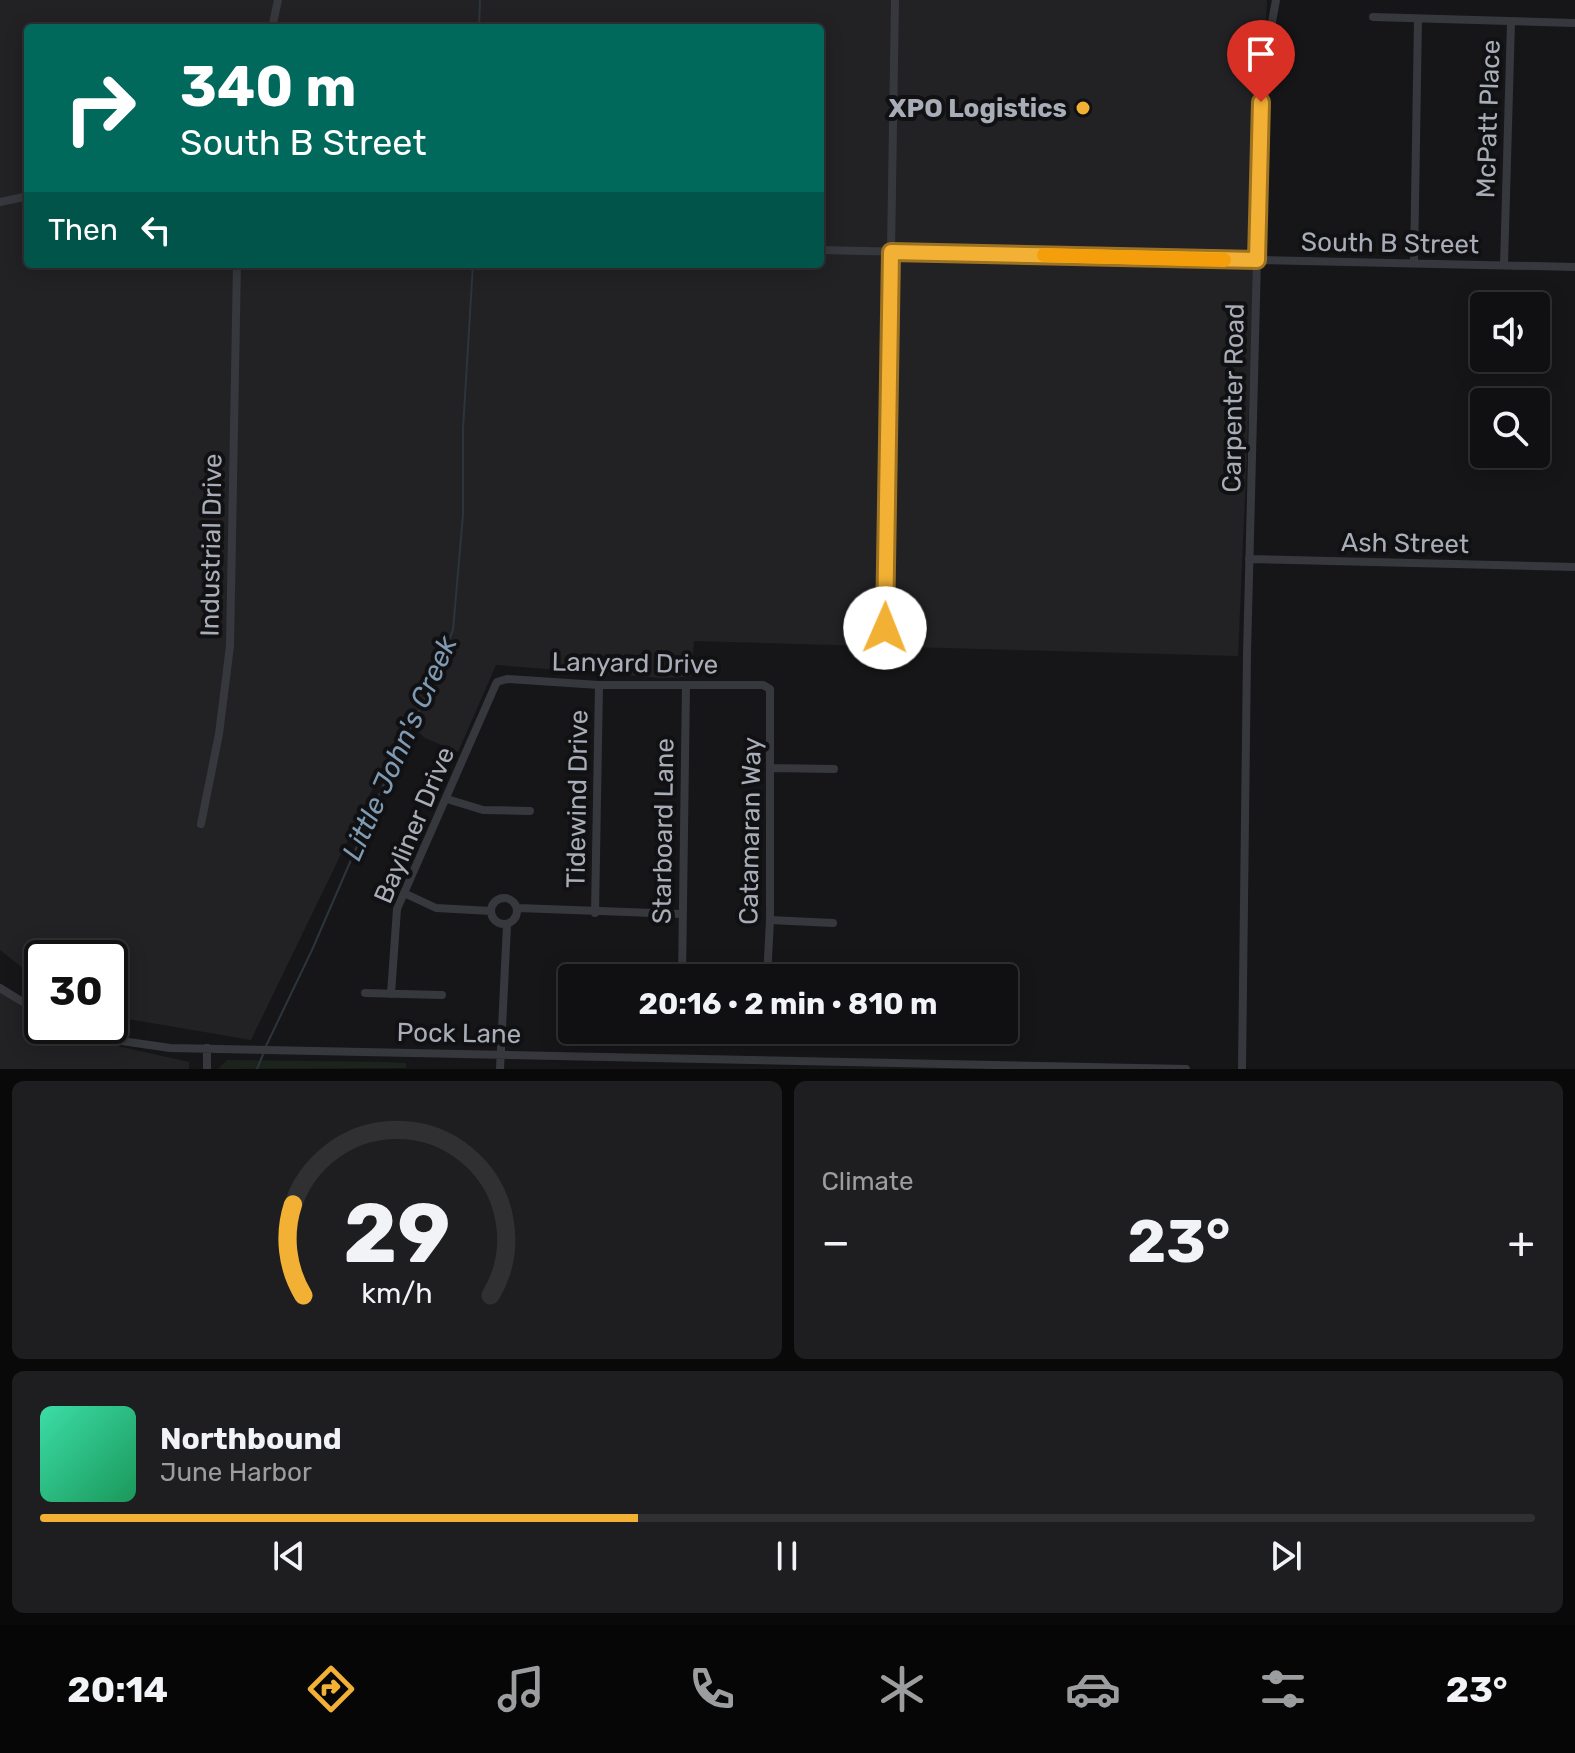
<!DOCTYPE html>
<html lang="en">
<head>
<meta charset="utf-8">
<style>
  :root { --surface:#101012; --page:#1e1e20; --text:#f1f3f6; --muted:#9c9d9f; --line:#303032; --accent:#f2b134 }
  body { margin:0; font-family:Rubik,sans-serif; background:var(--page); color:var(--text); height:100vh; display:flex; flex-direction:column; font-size:30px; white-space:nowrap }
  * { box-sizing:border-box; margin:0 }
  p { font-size:26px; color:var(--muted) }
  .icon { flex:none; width:44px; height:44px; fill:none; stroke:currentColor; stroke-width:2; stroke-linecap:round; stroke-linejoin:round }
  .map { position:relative; height:1069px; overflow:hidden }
  .sheet { display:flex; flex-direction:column; gap:12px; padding:12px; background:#09090a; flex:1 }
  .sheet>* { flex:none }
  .hud { position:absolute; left:24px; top:24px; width:800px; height:244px; border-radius:8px; box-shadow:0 4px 20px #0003,0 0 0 2px var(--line); background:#00695c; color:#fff; overflow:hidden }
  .controls { position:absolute; left:1470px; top:292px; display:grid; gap:16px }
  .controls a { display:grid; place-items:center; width:80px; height:80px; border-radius:8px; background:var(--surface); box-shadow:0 4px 20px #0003,0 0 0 2px var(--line); font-size:40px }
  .speed { position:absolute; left:24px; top:940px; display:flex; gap:16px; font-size:40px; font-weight:700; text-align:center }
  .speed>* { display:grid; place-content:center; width:104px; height:104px; border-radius:50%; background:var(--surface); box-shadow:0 4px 20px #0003,0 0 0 2px var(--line); line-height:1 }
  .speed .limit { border:4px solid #111; border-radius:12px; background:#fff; color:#111 }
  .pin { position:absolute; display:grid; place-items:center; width:68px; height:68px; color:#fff; margin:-82px -34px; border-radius:50% 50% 50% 0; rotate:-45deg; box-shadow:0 0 8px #0007 }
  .pin .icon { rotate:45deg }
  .me { position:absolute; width:88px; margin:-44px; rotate:1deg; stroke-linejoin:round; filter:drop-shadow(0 0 6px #0008) }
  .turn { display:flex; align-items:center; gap:28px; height:168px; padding:0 24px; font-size:36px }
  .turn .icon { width:104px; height:104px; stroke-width:2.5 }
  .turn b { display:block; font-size:56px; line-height:68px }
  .then { display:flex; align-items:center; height:76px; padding:0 24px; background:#0003; gap:16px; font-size:30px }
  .big { font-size:60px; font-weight:700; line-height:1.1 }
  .sheet .card { flex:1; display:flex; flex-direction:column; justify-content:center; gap:12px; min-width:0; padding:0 28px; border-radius:12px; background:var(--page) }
  .sheet .dial { align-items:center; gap:0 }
  .dial svg { height:208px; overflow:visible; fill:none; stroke:var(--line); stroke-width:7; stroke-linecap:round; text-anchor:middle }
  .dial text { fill:var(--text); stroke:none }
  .song { display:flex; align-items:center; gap:24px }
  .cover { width:96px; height:96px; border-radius:12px; background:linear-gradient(135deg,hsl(160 70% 55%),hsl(150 70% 35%)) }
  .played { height:8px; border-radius:4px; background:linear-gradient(90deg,var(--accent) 40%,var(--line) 40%) }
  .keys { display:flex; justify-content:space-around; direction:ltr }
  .heat { display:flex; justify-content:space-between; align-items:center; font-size:44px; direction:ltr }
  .sheet .tiles { flex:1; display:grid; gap:12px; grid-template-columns:1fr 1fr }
  .card:last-child { grid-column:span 2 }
  .trip { position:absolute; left:558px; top:964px; width:460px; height:80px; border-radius:8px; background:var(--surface); box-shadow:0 4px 20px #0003,0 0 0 2px var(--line); font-weight:700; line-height:80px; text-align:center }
  .menu { display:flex; height:128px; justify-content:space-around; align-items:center; background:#060607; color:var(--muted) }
  .menu .icon { width:56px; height:56px }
  .menu .current { color:var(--accent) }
  .menu b { font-size:36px; color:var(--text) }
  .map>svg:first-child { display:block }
</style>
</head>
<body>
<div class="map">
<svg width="1575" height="1069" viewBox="0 0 1575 1069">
  <rect width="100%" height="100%" fill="#161618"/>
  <path fill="#222225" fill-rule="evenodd" d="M0,0H1267L1238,656L694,641L691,677L661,678L496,665L458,752L425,738L406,720L251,1040L110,1016V958H42V981L34,977L0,950ZM28,28H820V264H28Z
    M0,991L42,1022V1026H47L55,1032L189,1062V1069H0Z"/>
  <path fill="#1c231d" d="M227,1060L388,1062L406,1063V1068L218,1069Z"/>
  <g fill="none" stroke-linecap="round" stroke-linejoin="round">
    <path stroke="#2c353c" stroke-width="2" d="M479,28L480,0
      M266,1046L312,950L387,777L427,694L453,630L463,515V429L473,264
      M257,1069L264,1052"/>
    <path stroke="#37383d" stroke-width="8" d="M1373,17L1575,23
      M272,28L278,0
      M0,202L28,196
      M820,250L1575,267
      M1414,263L1418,19
      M1504,265L1511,22
      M1249,559L1575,567
      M885,628L895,0
      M770,768L834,769
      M447,799L483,810L530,811
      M201,824L219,734L230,646L237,264
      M404,893L436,908L491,911
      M491 911a13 13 0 1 1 26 0a13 13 0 1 1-26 0Z
      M518,908L681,914
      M595,913L599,685
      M770,920L833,923
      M682,978L686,685
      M0,988L42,1014
      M365,993L442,995
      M391,994L397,909L495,686L497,682L507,679L599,685H763L770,689V920L767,978
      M563,996H572
      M69,1026L108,1039L170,1048L1186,1069
      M207,1069V1048
      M500,1069L507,925
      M1242,1069L1247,654L1261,102L1264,65L1276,0"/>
  </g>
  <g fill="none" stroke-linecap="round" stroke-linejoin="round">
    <g stroke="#9d7322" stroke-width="20">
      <path id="route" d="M885,628L891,252L1257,260L1261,102"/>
    </g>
    <use href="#route" stroke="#f2b134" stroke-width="14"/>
    <path stroke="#f59e0b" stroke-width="14" d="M1044,255L1224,260"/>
  </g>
  <circle fill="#f2b134" stroke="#111113" stroke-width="3" cx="1083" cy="108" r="8"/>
  <g text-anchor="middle" stroke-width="8" stroke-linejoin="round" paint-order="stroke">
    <g font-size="26" font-weight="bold" fill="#a8adb8" stroke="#111113" text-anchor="end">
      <text x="1067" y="117">XPO Logistics</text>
    </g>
    <g font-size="26" fill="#a8adb8" stroke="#111113">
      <text transform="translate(1488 119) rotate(-88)" y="9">McPatt Place</text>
      <text transform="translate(1390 243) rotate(1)" y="9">South B Street</text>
      <text transform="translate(1233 398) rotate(-89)" y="9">Carpenter Road</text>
      <text transform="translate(1405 543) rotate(1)" y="9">Ash Street</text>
      <text transform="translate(211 545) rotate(-89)" y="9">Industrial Drive</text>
      <text transform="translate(635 663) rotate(1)" y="9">Lanyard Drive</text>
      <text transform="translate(577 799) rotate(-89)" y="9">Tidewind Drive</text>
      <text transform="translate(414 825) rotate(-67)" y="9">Bayliner Drive</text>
      <text transform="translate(663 831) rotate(-89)" y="9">Starboard Lane</text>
      <text transform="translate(750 831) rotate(-89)" y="9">Catamaran Way</text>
      <text transform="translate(459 1033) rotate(1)" y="9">Pock Lane</text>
    </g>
    <g font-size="28" font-style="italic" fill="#7f9bb3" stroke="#111113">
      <text transform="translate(399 748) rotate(-66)" y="10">Little John's Creek</text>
    </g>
  </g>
</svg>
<div class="controls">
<a><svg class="icon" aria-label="sound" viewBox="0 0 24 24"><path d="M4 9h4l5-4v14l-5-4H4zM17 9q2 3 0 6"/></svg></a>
<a><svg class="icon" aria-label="search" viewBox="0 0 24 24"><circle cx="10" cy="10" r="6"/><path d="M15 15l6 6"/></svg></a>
</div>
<div class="speed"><div class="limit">30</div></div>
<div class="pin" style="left:1261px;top:102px;background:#d93025"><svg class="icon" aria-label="arrive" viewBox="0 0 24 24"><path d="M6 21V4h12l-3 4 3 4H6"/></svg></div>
<svg class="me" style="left:885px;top:628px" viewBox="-20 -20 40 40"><circle r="19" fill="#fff"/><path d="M0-13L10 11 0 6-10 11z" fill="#f2b134"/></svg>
<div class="trip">20:16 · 2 min · 810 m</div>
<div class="hud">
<div class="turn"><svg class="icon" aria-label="right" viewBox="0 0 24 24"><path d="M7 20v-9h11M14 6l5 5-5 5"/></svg><div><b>340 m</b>South B Street</div></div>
<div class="then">Then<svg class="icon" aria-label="left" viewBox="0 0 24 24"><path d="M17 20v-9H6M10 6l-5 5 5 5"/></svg></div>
</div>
</div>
<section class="sheet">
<div class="tiles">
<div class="card dial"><svg viewBox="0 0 100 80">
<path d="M14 69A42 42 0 1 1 86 69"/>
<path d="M14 69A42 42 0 0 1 10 34" stroke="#f2b134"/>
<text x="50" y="56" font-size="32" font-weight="700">29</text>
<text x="50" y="72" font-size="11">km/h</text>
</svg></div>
<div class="card"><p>Climate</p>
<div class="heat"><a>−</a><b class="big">23°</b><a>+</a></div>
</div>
<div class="card">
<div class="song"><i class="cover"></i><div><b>Northbound</b><p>June Harbor</p></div></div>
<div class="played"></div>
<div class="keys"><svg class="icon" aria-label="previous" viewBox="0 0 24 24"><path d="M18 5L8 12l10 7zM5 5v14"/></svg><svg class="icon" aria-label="pause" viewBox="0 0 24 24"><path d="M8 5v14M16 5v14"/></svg><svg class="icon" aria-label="next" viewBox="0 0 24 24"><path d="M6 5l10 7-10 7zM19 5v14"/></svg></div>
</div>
</div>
</section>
<nav class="menu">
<b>20:14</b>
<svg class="icon current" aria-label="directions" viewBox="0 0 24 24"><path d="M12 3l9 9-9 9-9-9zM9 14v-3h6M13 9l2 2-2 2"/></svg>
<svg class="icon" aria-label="music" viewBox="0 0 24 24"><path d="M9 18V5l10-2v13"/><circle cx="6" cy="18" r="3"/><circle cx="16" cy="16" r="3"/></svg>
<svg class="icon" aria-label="phone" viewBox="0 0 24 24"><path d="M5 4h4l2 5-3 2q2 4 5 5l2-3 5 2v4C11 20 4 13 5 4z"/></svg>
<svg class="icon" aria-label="climate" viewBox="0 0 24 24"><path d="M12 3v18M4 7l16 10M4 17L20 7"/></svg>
<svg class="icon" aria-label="car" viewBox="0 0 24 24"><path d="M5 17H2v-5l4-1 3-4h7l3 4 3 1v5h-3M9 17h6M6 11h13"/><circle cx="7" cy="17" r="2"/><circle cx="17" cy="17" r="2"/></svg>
<svg class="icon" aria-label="filters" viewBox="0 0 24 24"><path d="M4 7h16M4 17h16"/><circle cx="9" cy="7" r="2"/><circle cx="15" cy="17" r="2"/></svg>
<b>23°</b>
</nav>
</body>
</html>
